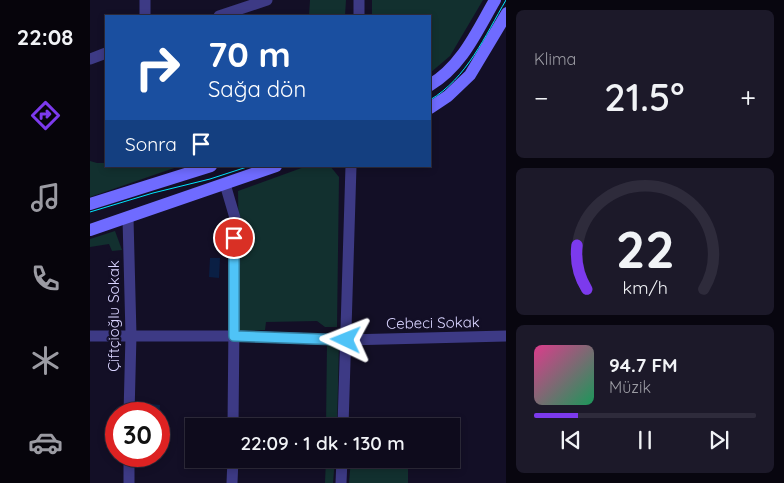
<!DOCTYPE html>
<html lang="tr">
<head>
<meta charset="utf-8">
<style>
  :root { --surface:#0e0b1c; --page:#1c1929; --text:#f1f3f6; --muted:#9b9ba3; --line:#2e2b3b; --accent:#7c3aed }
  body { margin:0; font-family:Quicksand,sans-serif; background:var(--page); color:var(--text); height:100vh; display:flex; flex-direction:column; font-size:19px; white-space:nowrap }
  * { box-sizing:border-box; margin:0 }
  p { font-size:16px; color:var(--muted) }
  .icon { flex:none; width:28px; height:28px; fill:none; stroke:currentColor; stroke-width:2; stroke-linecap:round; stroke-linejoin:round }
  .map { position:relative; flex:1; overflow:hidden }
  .side { display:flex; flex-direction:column; gap:10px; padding:10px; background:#08060f; width:278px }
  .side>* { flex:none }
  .hud { position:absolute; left:15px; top:15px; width:326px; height:152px; border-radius:0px; box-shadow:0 2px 8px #0003,0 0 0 1px var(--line); background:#1a4fa0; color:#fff; overflow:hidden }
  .speed { position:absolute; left:15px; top:402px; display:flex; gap:10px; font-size:25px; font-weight:700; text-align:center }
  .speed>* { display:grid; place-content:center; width:65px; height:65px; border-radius:50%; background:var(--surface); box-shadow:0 2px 8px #0003,0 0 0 1px var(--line); line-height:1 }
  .speed .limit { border:8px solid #d22; background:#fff; color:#111 }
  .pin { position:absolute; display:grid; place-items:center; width:42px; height:42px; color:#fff; margin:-21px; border:2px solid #fff; border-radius:50%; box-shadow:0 1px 5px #0007 }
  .me { position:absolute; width:55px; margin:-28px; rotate:272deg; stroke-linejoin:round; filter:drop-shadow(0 0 4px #0008) }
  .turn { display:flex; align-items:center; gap:18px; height:105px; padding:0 20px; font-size:22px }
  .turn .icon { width:65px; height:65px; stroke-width:2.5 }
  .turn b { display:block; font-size:35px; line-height:42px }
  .then { display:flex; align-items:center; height:48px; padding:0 20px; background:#0003; gap:10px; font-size:19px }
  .big { font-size:38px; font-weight:600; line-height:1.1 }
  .side .widget { flex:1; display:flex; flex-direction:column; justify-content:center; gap:8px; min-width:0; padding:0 18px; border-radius:8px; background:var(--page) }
  .side .dial { align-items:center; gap:0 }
  .dial svg { height:130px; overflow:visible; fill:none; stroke:var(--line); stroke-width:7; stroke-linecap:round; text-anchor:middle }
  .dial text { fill:var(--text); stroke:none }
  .song { display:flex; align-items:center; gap:15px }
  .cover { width:60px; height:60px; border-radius:8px; background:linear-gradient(135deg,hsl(330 70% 55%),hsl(150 70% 35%)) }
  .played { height:5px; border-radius:2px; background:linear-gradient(90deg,var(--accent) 20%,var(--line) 20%) }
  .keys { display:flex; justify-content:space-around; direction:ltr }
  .heat { display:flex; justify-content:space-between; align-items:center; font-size:28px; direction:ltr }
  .trip { position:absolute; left:95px; top:418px; width:275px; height:50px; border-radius:0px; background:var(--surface); box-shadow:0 2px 8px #0003,0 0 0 1px var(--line); font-weight:600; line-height:50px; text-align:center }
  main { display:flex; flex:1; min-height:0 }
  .menu { display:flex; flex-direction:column; width:90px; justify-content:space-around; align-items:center; background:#06040b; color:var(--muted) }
  .menu .icon { width:35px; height:35px }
  .menu .selected { color:var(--accent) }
  .menu b { font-size:22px; color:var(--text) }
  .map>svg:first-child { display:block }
</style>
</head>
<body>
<main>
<nav class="menu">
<b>22:08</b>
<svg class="icon selected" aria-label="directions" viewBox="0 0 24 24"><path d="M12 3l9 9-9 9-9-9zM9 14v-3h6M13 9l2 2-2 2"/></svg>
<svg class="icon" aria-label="music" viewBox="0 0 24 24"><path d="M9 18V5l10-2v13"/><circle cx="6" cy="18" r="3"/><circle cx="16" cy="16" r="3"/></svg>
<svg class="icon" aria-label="phone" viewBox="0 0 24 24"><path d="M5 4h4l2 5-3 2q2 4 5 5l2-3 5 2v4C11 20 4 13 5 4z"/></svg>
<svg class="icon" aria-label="climate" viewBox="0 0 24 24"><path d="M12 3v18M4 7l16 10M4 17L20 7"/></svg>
<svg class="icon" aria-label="car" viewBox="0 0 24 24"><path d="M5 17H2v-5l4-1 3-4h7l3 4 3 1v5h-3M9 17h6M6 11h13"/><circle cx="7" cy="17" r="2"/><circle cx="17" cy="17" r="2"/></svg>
</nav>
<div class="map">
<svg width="417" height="483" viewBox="0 0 417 483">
  <rect width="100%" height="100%" fill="#130f26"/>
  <path fill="#12302f" d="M220,0H256L255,16H219Z
    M282,0H393L360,56L340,73V16H282Z
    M0,161L7,163H16V166H90L0,197Z
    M217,166H240L249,177L247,327H235L227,321L176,322L175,330L150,331L148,191Z
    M25,231L32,250L22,251L19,244L0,247V239Z
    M237,343L249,345L247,426H236Z
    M318,421V426H263H264Z
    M236,459H245L243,483H235Z
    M261,459H318V483H259Z"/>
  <path fill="#0a1f44" d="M120,258H130L129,278L119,277Z
    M60,404L70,405L69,423V414H60Z"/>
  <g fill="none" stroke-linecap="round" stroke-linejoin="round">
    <path stroke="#3d3a85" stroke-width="11" d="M55,0V16
      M269,0V16
      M129,16L177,0
      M0,59L16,53
      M135,184L145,218L143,426
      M38,218L41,335L39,414
      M0,336H144L256,340L417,336
      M253,426L261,166
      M39,483V456
      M142,483L143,459
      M251,483L252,459"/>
    <path stroke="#6f6bff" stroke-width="12" d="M340,85C372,66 387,31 405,0
      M340,108L358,96L380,75L417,13
      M0,204L121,166
      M0,230L186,166"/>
    <path stroke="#00e5ff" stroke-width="1" d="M340,100C377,78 395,36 416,0
      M0,212L63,193L120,179L160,166"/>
  </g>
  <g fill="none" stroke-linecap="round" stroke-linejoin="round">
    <g stroke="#337fa1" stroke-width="12">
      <path id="route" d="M144,238V336L256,340"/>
    </g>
    <use href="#route" stroke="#4fc3f7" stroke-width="9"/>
  </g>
  <g text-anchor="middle" stroke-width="5" stroke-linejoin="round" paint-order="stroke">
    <g font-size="15" fill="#d9d4ff" stroke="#130f26">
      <text transform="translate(24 316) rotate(-90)" y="5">Çiftçioğlu Sokak</text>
      <text transform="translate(343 323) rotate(-1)" y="5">Cebeci Sokak</text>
    </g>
  </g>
</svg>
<div class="speed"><div class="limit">30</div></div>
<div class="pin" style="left:144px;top:238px;background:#d93025"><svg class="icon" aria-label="arrive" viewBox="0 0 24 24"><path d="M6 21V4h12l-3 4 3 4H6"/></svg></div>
<svg class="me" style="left:256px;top:340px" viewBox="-20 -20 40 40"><path d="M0-17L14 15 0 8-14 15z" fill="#4fc3f7" stroke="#fff" stroke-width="4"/></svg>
<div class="trip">22:09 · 1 dk · 130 m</div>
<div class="hud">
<div class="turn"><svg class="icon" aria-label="right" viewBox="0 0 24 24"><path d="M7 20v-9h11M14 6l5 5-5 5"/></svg><div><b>70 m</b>Sağa dön</div></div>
<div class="then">Sonra<svg class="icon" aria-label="arrive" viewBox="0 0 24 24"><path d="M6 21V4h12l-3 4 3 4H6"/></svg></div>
</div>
</div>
<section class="side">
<div class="widget"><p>Klima</p>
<div class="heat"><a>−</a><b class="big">21.5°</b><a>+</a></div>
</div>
<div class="widget dial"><svg viewBox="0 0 100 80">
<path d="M14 69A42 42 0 1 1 86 69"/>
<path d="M14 69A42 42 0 0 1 8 42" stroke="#7c3aed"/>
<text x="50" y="56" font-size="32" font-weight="700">22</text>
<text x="50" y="72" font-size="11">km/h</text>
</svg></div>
<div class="widget">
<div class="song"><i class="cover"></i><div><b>94.7 FM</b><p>Müzik</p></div></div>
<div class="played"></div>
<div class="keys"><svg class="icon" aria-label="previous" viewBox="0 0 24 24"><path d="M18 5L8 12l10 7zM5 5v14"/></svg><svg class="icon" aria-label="pause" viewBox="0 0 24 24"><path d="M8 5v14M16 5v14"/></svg><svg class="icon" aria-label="next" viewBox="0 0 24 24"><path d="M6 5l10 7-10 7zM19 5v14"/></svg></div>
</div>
</section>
</main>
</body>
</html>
